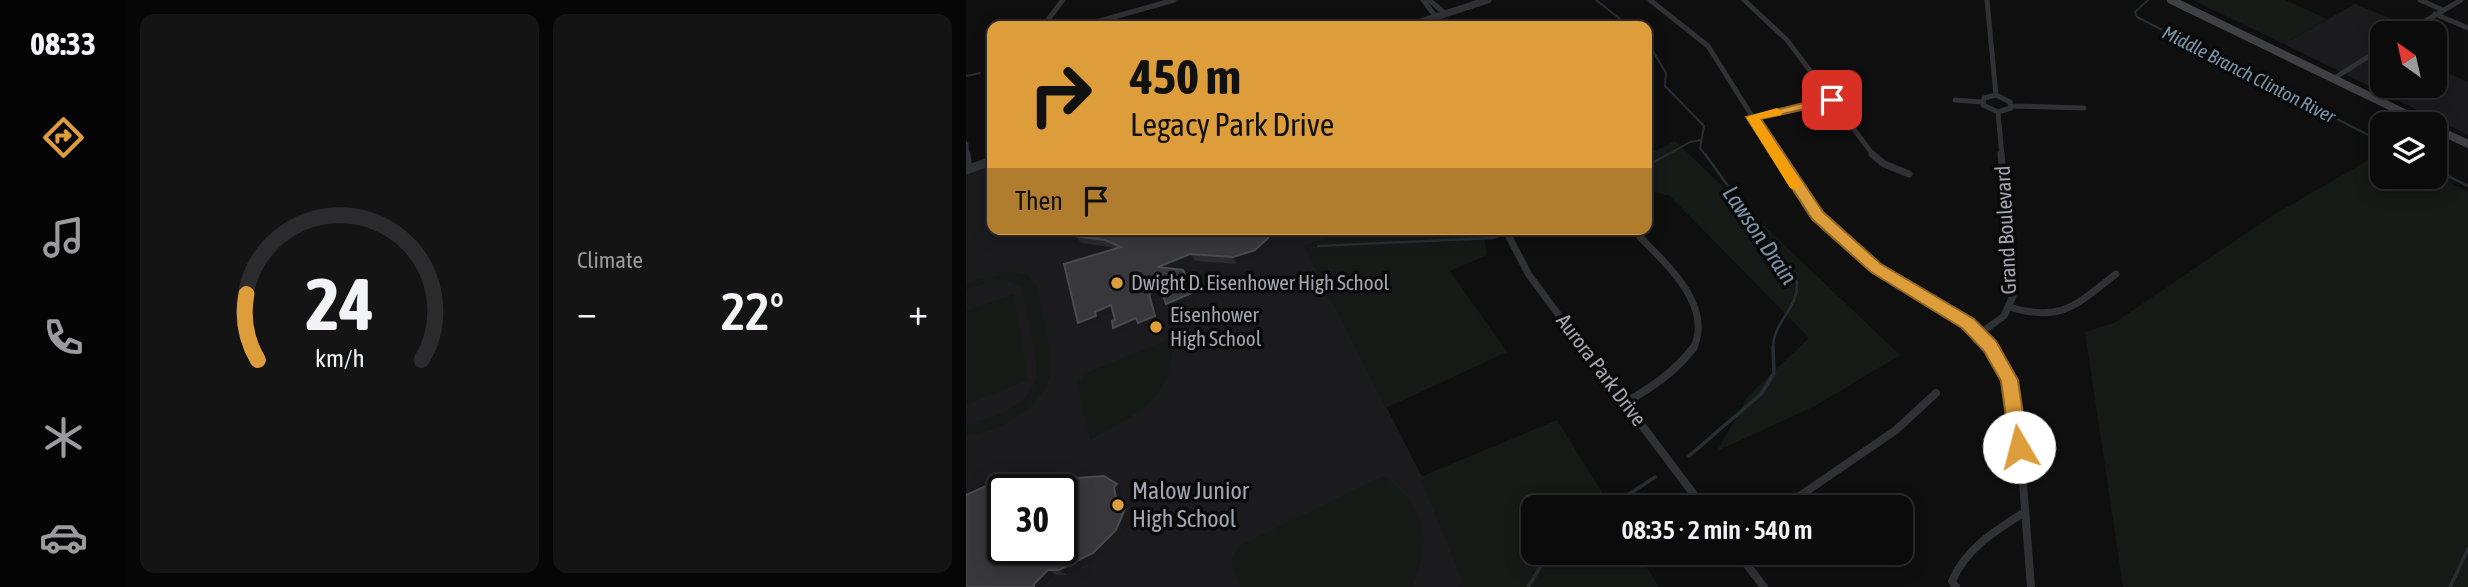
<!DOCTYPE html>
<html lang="en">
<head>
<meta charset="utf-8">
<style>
  :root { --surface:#0b0b0c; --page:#141415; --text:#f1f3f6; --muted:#9a9b9d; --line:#2b2b2d; --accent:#dd9d3a }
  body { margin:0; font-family:"Asap Condensed",sans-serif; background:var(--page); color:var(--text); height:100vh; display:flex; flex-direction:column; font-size:26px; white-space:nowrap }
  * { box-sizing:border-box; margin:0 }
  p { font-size:23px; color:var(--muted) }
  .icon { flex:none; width:38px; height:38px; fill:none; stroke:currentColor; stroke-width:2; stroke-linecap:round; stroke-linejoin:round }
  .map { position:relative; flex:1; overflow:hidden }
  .drawer { display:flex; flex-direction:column; gap:14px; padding:14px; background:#060607; width:840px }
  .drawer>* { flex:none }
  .banner { position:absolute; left:21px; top:21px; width:665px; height:214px; border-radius:14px; box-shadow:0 4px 18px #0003,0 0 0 2px var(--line); background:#dd9d3a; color:#111; overflow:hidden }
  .needle { width:46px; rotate:326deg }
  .fabs { position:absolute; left:1404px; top:21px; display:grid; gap:14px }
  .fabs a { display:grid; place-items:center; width:77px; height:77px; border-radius:14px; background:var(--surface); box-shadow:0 4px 18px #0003,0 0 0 2px var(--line); font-size:35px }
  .speed { position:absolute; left:21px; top:474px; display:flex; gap:14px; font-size:35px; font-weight:700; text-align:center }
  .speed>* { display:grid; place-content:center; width:91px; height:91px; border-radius:50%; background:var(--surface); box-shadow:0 4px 18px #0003,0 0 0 2px var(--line); line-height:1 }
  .speed .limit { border:4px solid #111; border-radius:10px; background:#fff; color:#111 }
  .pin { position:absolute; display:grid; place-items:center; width:60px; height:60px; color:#fff; margin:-30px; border-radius:14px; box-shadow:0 4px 10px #0006 }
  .me { position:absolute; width:77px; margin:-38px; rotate:352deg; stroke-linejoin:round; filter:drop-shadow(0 0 5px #0008) }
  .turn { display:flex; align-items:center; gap:24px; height:147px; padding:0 28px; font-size:32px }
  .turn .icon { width:91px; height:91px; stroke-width:2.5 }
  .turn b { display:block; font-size:49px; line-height:60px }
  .then { display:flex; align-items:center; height:66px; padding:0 28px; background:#0003; gap:14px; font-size:26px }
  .big { font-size:52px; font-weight:600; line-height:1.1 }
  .drawer .tile { flex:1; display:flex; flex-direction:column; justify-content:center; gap:10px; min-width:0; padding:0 24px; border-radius:14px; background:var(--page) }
  .drawer .dial { align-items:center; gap:0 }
  .dial svg { height:182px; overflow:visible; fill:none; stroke:var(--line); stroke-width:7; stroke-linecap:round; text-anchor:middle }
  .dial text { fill:var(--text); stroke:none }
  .heat { display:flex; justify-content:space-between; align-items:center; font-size:38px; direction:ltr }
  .drawer .tiles { flex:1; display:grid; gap:14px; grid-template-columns:repeat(2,1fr) }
  .trip { position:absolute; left:555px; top:495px; width:392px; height:70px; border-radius:14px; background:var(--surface); box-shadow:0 4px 18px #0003,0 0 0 2px var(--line); font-weight:600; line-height:70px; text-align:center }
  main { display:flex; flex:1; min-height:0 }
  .dock { display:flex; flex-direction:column; width:126px; justify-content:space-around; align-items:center; background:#040405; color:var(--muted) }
  .dock .icon { width:49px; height:49px }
  .dock .active { color:var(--accent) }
  .dock b { font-size:32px; color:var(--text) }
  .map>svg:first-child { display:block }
</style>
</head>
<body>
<main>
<nav class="dock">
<b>08:33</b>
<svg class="icon active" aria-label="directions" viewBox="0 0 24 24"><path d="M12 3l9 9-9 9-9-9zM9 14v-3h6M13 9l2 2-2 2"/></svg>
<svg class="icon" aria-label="music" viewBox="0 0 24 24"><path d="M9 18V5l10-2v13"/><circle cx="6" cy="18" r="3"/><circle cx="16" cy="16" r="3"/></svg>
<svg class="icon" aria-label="phone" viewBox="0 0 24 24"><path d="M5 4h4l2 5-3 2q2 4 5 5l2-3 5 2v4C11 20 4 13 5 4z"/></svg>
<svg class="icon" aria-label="climate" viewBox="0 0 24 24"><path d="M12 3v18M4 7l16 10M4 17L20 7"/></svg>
<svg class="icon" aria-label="car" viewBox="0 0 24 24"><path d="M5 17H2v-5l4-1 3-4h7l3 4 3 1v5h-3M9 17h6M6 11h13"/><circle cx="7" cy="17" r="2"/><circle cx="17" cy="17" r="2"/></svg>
</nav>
<section class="drawer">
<div class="tiles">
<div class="tile dial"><svg viewBox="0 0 100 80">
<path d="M14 69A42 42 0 1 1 86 69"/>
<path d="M14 69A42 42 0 0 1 9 40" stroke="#dd9d3a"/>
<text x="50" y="56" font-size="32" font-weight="700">24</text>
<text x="50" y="72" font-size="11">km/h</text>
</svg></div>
<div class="tile"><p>Climate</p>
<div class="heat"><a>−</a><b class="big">22°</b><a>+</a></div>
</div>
</div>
</section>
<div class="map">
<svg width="1502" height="587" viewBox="0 0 1502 587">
  <rect width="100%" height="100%" fill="#0f0f10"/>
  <path fill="#1b1b1d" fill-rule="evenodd" d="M1389,4L1443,26L1430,33H1416V86H1468V67L1502,82V135L1318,44Z
    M26,166V229H383L339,247L512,587H0V175ZM37,490H96V550H37Z"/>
  <path fill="#161a16" d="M1227,0H1319L1361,19L1318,44Z
    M709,141L934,355L849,406L751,451L782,396L843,338L704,196L681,190V155Z
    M1416,152V177L1468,174L1502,192V587H1157L1119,332L1148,323L1309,214Z
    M383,229H517L521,255L484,271L541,352L420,408L338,246Z
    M49,272L61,275L70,285C75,309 87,347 85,370C81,407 33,432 0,436V423C25,420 62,407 70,379C74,365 59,306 56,288C41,275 16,284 0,290L2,282Z
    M48,294L62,380L0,405V311Z
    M206,338C211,396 168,416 124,440L111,383L120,373Z
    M591,420L645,507L567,508V553H672L693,587H493L496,580L454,477Z
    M417,476C461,507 466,539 446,587H274L265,560L273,546Z"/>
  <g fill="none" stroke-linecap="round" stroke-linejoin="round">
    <path stroke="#272e32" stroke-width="2" d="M630,0L663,26
      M1182,0L1169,12L1171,17L1416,142
      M681,41L700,73L699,86L738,126L734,148L740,156
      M0,76L14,73
      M699,156L724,142L735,140"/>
    <path stroke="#272e32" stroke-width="2.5" d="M739,154L831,282C833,309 806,322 807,349
      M681,166L702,154
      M1468,169L1502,186
      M352,246L526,238L555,229"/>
    <path stroke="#272e32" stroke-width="3.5" d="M723,456L795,394L808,373L807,347
      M642,508L689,477
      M562,587L583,553
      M1484,587L1502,549"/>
    <path stroke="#303134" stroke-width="5" d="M457,0L470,17
      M463,0L480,14
      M684,0L742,46L811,156
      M778,0L821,40L908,156
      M1021,0L1030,95
      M1454,0L1477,10
      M1469,14L1502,28
      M77,26L97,0
      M116,26L208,0
      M1439,33L1495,0
      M1367,79L1416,48
      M1030,95L1044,102L1045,108L1032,112L1017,105L1018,98Z
      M989,100L1016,102
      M1046,106L1118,108
      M1032,112L1036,156
      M787,117L866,100
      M0,144L1,156"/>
    <path stroke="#303134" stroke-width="7" d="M1,154L3,169
      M810,154C837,198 869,240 912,269C949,294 999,312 1025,349
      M906,154L918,164L943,174
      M539,229L563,275L618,349
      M674,237C701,265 748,306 727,349
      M1043,307C1096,323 1110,305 1150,274
      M1013,334L1038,316L1047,296L1035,154"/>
    <path stroke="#303134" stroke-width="8" d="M617,347L738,508
      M1025,347L1043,380L1056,470L1065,587
      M659,403C686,387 709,372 728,347
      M816,508L930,430L970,393
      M772,553L798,587
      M990,587L986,581C1000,548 1030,530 1059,512"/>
    <path stroke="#303134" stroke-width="7" d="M442,26L522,0"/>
    <path stroke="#303134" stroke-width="9" d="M0,170L26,161"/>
    <path stroke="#3f4044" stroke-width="8" d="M1205,0L1461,124
      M1468,128L1502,144"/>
  </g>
  <path fill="#2b2b2e" d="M105,229H309L311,233L306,245L293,257L271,264L229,261L210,269L217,270L223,277L231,300L205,311L200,304L198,298L188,301L195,323L178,330L174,326L154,335L147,328L149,320L147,314L135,319L137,323L118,330L148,249L144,247L115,243Z
    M151,484L158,490L155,493L158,509L166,515L158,535L135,559L101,575H91L79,587L37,550Z"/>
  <path fill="#1a1a1c" d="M305,229H309L311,233L306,245L293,257L271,264L267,257Z
    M224,254L229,261L197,274L192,267Z
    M217,270L223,277L231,300L205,311L200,304Z
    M195,289L200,296L188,301L195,323L178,330L174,326L154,335L147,328L183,294Z
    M145,305L151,312L135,319L137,323L118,330L112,323L129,312Z
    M151,484L158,490L155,493L159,509L166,515L158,535L135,559L101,575L93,570L152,509L148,487Z
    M82,570L91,575L79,587H68V584Z"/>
  <path fill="#38383c" stroke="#484a4e" stroke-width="2" d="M305,229L302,238L289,250L267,257L224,254L192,267L217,270L226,293L200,304L195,289L183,294L189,316L172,323L170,318L147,328L146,321L149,320L145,305L129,312L130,316L112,323L98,264L155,247L139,240L109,236L105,229Z
    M138,476L151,484L148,487L152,509H159L150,530L127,553L93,570H82L68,584V587H0V495L20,486L37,485L50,490H37V550H96V490H87L111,478Z"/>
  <path fill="#dd9d3a" stroke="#906626" stroke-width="2" d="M866,96L872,100L870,102L795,119L857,212L915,264L1008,319L1030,341L1052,380L1062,447L1059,453H1046L1044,447L1035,381L1018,351L996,328L905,272L846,219L780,117Z"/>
  <path fill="#f59e0b" d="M811,108L817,112L815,115L794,119L836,185L829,190L824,188L780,117Z"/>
  <g fill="#dd9d3a" stroke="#0a0a0b" stroke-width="2.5">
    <circle cx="151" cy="283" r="7"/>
    <circle cx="190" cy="327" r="7"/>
    <circle cx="152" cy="505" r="7"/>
  </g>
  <g text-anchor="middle" stroke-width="7" stroke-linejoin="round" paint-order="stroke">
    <g font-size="19" font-style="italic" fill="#7b95a8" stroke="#0a0a0b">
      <text transform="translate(1283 74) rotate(27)" y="7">Middle Branch Clinton River</text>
    </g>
    <g font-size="21" fill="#a1a6af" stroke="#0a0a0b">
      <text transform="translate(1040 230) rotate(-93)" y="7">Grand Boulevard</text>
      <text transform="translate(635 370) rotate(53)" y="7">Aurora Park Drive</text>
    </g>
    <g font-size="21" fill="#a1a6af" stroke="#0a0a0b" text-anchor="start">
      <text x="165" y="290">Dwight D. Eisenhower High School</text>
      <text x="204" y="322">Eisenhower<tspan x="204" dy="24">High School</tspan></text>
    </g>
    <g font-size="23" font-style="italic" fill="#7b95a8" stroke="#0a0a0b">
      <text transform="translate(794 235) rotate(56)" y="8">Lawson Drain</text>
    </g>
    <g font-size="24" fill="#a1a6af" stroke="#0a0a0b" text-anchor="start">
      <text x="166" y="499">Malow Junior<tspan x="166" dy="28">High School</tspan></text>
    </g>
  </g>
</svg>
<div class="fabs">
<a><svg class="needle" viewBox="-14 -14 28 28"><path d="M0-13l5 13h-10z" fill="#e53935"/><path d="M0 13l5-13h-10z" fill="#9a9b9d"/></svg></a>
<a><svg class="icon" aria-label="layers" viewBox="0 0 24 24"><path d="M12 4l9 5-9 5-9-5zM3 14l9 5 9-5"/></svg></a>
</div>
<div class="speed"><div class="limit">30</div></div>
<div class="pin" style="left:866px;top:100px;background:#d93025"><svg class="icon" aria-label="arrive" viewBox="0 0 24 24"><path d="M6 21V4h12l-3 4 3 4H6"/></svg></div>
<svg class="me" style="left:1053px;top:447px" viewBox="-20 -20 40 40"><circle r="19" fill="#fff"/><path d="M0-13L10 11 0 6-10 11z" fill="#dd9d3a"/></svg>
<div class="trip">08:35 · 2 min · 540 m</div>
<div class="banner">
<div class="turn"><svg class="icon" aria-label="right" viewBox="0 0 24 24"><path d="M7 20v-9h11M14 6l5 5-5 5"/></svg><div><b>450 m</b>Legacy Park Drive</div></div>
<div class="then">Then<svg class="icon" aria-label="arrive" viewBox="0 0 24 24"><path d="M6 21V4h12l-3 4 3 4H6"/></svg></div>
</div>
</div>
</main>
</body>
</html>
